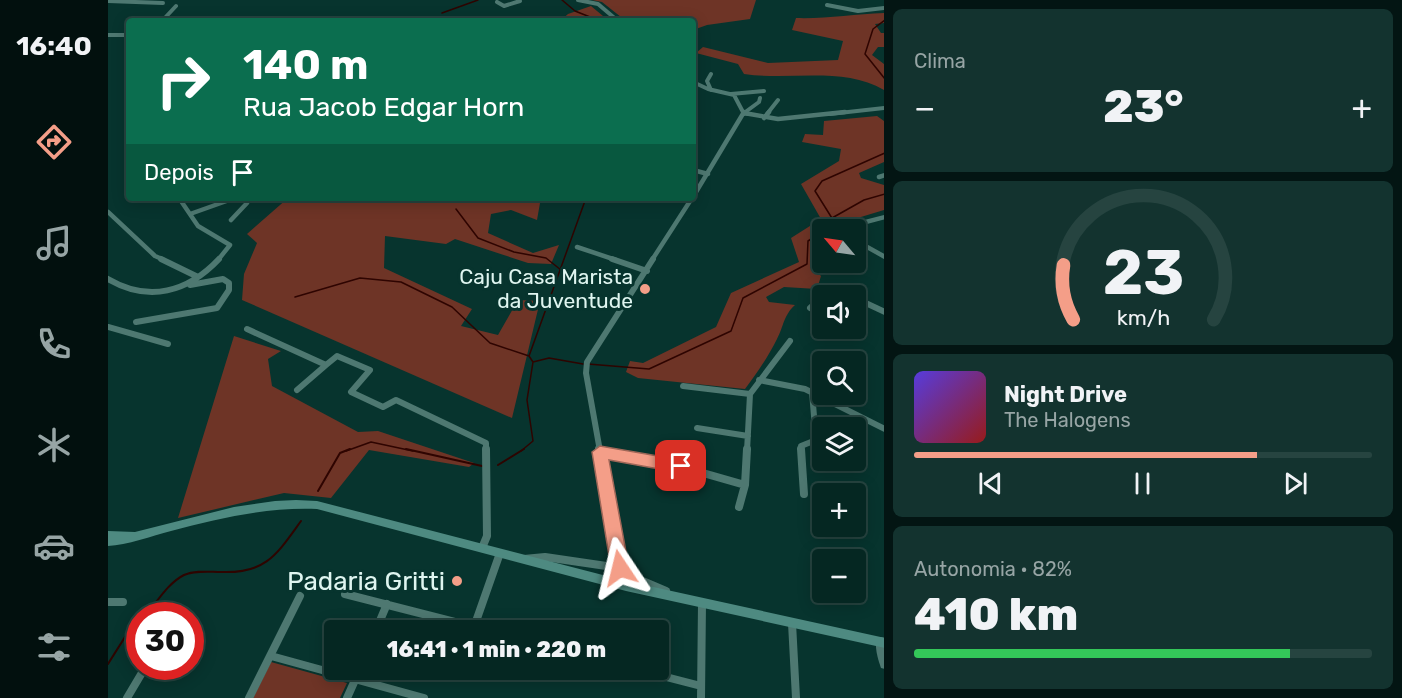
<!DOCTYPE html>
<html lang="pt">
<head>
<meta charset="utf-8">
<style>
  :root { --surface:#052722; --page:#13332f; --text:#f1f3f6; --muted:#97a5a5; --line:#264440; --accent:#f49e88 }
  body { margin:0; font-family:Rubik,sans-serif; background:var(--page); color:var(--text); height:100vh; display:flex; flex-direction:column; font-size:22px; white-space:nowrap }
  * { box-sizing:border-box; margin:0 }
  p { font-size:20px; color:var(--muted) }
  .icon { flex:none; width:33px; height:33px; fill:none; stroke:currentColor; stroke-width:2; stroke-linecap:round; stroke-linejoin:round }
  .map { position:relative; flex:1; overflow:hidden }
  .panel { display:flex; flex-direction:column; gap:9px; padding:9px; background:#031513; width:518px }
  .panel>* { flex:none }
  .hud { position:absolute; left:18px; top:18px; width:570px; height:183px; border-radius:6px; box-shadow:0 3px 15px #0003,0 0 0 2px var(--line); background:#0b6e4f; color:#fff; overflow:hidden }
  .needle { width:39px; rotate:299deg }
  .buttons { position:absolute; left:704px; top:219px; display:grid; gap:12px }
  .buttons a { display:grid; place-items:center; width:54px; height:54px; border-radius:6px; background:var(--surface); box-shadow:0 3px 15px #0003,0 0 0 2px var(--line); font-size:30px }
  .speed { position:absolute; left:18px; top:602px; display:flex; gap:12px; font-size:30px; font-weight:700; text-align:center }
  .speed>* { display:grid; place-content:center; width:78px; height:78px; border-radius:50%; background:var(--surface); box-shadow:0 3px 15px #0003,0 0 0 2px var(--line); line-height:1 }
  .speed .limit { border:9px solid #d22; background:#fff; color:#111 }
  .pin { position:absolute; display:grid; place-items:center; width:51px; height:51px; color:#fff; margin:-26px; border-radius:12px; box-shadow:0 3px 9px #0006 }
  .me { position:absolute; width:66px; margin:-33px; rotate:350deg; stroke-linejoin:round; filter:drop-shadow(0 0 4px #0008) }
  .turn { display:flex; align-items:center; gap:21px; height:126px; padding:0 18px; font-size:27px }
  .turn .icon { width:78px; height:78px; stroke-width:2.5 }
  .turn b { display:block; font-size:42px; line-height:51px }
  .then { display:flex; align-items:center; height:57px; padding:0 18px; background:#0003; gap:12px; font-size:22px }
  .big { font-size:45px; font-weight:800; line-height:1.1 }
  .panel .card { flex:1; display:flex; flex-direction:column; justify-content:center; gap:9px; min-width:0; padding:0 21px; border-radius:9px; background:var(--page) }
  .panel .dial { align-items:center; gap:0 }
  .dial svg { height:156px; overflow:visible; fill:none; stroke:var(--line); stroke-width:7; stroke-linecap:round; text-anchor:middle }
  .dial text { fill:var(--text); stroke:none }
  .song { display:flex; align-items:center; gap:18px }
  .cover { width:72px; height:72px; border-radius:9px; background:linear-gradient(135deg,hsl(250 70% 55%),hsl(0 70% 35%)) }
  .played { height:6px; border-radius:3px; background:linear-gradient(90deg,var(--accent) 75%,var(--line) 75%) }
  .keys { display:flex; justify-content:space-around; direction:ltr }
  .heat { display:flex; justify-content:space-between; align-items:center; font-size:33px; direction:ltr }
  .charge { height:9px; border-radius:4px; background:linear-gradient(90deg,#34c759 82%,var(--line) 0) }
  .trip { position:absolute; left:216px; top:620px; width:345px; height:60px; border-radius:6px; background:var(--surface); box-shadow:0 3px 15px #0003,0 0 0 2px var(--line); font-weight:800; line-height:60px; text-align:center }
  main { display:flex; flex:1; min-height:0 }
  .tabs { display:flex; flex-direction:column; width:108px; justify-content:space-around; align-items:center; background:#02100e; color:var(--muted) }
  .tabs .icon { width:42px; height:42px }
  .tabs .active { color:var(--accent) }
  .tabs b { font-size:27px; color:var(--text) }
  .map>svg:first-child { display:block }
</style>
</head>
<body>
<main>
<nav class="tabs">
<b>16:40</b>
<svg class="icon active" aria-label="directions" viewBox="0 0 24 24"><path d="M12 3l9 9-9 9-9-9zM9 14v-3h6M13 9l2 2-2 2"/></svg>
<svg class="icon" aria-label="music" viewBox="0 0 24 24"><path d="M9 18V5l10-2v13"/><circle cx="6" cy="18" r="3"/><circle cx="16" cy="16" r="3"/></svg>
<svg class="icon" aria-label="phone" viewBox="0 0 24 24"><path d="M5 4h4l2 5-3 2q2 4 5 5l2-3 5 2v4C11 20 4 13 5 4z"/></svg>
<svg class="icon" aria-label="climate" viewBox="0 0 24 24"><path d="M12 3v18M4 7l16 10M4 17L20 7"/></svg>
<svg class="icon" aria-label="car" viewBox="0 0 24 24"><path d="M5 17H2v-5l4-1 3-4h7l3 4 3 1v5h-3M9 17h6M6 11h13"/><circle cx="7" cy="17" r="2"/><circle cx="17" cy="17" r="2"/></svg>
<svg class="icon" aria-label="filters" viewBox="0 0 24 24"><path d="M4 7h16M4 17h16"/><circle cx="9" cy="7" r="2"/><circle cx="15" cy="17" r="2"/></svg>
</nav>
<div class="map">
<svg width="777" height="698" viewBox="0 0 777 698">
  <rect width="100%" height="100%" fill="#07342e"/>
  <path fill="#6e3426" d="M484,0H648L642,19L599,25L585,30V21H518L494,2Z
    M483,6L501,21H452L460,14Z
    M776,13V23L767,24L773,33H776V47H770L764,55L776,64V90C735,66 682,81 636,74L630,64L588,53L595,47L660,63L730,60L735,41L684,30L688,18C717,19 746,14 776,13Z
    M769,116L776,121V162L751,173L753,178L776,185V210L743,220L737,229L714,230V241L705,244L707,256L705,268L713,276L709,289L676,287L658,297L661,302L687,305C675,316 676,326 669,339C660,357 649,373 637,389L530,378L518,372L522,361L535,363L608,327L623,293L691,262L683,238L713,219L693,184L731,161L733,149L694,142L697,134L715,135L716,121Z
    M180,198H429L432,203L429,220L403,210L383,214L380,233L425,253L451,245L443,264L420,263L347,239L338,244L277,236L276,268L364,309L353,326L390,335L410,300L432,301L404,418L134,300L136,274L149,243L139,234Z
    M126,336L173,351L160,359L164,386L250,432L270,431L366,463L361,467L261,450L223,498L176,493L70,518Z
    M163,662L239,683L232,698H145Z"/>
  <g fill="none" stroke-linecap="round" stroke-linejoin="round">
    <path stroke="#2e0400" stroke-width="1.5" d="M454,0L467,11L492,21
      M334,13L370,0
      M777,20L765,29L757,54L777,79
      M348,209L370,238L406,252L438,258L453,270
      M724,218L756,200L777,194
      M717,230L727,223L707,191L714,181L777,153
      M187,297L252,278L293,282L344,307L382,343L421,356
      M425,362L441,358L475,364
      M480,364L541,369L623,331L635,298L699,264L700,241L714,232
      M238,451L263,442L305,451
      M413,451L425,441L419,400L425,362L421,356L478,198"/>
    <path stroke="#2e0400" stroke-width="2" d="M298,449L374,466
      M390,465L416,449
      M210,491L232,453L242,449
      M38,615C49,602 60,583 76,575C88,570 101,572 113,572C158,574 169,554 193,521
      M0,664L17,637L32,622"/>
    <path stroke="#4e7871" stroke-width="4" d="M470,0L490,4L510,21
      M0,1L55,3
      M389,2L396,6L412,1L410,0
      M719,5L750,11L777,8
      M54,21L68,6
      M0,35H21
      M603,74L599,81L603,90
      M585,82L600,89L626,95L636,114
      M623,94L656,91
      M636,113L640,114
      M636,113L651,102L652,98
      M659,114L670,100
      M722,114L777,108"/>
    <path stroke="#4e7871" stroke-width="4.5" d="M636,113L670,119L737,112
      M656,118L661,112
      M585,170L600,174
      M771,177L777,175
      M585,197L636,112
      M71,198L90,226L122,245L110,260
      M0,212L47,256L56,260
      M82,214L127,198
      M123,220L139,203L134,198
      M750,224L777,217
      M752,243L777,257
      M469,247L508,260
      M544,260L584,198"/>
    <path stroke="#4e7871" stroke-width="6" d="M53,259L90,277
      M504,259L539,271
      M0,279C41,303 80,292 111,259
      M717,296H736
      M747,298L777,312
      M702,308L714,297
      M28,322L109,308L121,290V283L115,279L82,285
      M0,327L60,344
      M139,329L218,365L229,356L262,370L243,392L275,407L288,400L378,443V451
      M651,380L697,389L777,429
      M575,386L642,394
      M189,390L218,365
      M589,428L640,436
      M492,451L478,373L479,362L545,259
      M639,451L642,394L682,341
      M693,451V446L708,440L704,392"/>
    <path stroke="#4e7871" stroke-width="8" d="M491,449L512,568
      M693,449L696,494
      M492,452L553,461L637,485
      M631,507L637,485L639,449
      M374,548L379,536L378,449
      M416,559L437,557L512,568L518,574L558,591
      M237,594L378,630
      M0,602H15
      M684,623L688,698
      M366,627L392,553
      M268,630L279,604
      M163,656L316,698
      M527,669L593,686
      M19,698L38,666
      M141,698L192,596
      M239,698L252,669
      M593,698L594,603"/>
    <path fill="#4e7871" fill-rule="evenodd" d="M773,637L777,638V669L773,668C770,660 766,646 769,639Z"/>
    <path fill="#4e8a81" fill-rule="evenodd" d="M188,500L209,501L518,581L777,638V648L518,591L209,509C159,507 111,518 63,531C44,536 19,545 0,546V531L27,532L126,507L167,501Z"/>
  </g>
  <path fill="#f49e88" stroke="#9f6758" stroke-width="1.5" d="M492,446L573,460L581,466L573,473L501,460L521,568L518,574L512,576L506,574L503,568L484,452Z"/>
  <g fill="#f49e88" stroke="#07342e" stroke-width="2">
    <circle cx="537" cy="289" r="6"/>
    <circle cx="349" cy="581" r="6"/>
  </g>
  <g text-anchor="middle" stroke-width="6" stroke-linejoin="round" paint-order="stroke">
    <g font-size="21" fill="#dff5f0" stroke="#07342e" text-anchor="end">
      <text x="525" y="284">Caju Casa Marista<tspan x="525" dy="24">da Juventude</tspan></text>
    </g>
    <g font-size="26" fill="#dff5f0" stroke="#07342e" text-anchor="end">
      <text x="337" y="590">Padaria Gritti</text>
    </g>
  </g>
</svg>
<div class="buttons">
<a><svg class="needle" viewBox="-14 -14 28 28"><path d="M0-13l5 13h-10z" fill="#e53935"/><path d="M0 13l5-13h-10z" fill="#97a5a5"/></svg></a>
<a><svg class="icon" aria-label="sound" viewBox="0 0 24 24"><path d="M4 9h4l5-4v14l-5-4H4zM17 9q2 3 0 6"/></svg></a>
<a><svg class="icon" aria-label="search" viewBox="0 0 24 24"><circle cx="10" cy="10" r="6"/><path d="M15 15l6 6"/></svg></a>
<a><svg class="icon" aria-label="layers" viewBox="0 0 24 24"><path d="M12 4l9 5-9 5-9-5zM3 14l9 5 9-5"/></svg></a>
<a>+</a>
<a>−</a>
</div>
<div class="speed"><div class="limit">30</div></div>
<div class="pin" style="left:573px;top:466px;background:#d93025"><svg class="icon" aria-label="arrive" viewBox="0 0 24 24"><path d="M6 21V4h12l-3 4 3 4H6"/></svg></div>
<svg class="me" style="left:512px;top:568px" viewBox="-20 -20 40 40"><path d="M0-17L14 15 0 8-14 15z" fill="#f49e88" stroke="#fff" stroke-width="4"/></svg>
<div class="trip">16:41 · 1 min · 220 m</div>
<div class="hud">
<div class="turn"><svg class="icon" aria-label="right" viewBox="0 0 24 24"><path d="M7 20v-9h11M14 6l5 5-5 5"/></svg><div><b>140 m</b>Rua Jacob Edgar Horn</div></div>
<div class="then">Depois<svg class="icon" aria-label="arrive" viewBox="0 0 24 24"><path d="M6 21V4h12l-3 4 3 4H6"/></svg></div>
</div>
</div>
<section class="panel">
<div class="card"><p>Clima</p>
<div class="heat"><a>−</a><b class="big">23°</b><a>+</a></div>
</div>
<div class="card dial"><svg viewBox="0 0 100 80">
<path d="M14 69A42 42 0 1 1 86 69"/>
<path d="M14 69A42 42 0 0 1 9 41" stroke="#f49e88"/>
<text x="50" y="56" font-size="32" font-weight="700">23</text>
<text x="50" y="72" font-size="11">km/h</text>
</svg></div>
<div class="card">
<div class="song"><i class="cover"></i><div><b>Night Drive</b><p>The Halogens</p></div></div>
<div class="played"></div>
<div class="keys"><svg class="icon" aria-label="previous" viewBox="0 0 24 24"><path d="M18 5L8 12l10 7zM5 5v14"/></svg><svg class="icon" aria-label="pause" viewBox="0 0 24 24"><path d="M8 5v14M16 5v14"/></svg><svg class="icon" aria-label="next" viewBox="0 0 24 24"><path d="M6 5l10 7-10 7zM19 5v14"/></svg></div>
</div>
<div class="card"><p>Autonomia · 82%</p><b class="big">410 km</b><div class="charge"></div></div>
</section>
</main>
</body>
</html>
